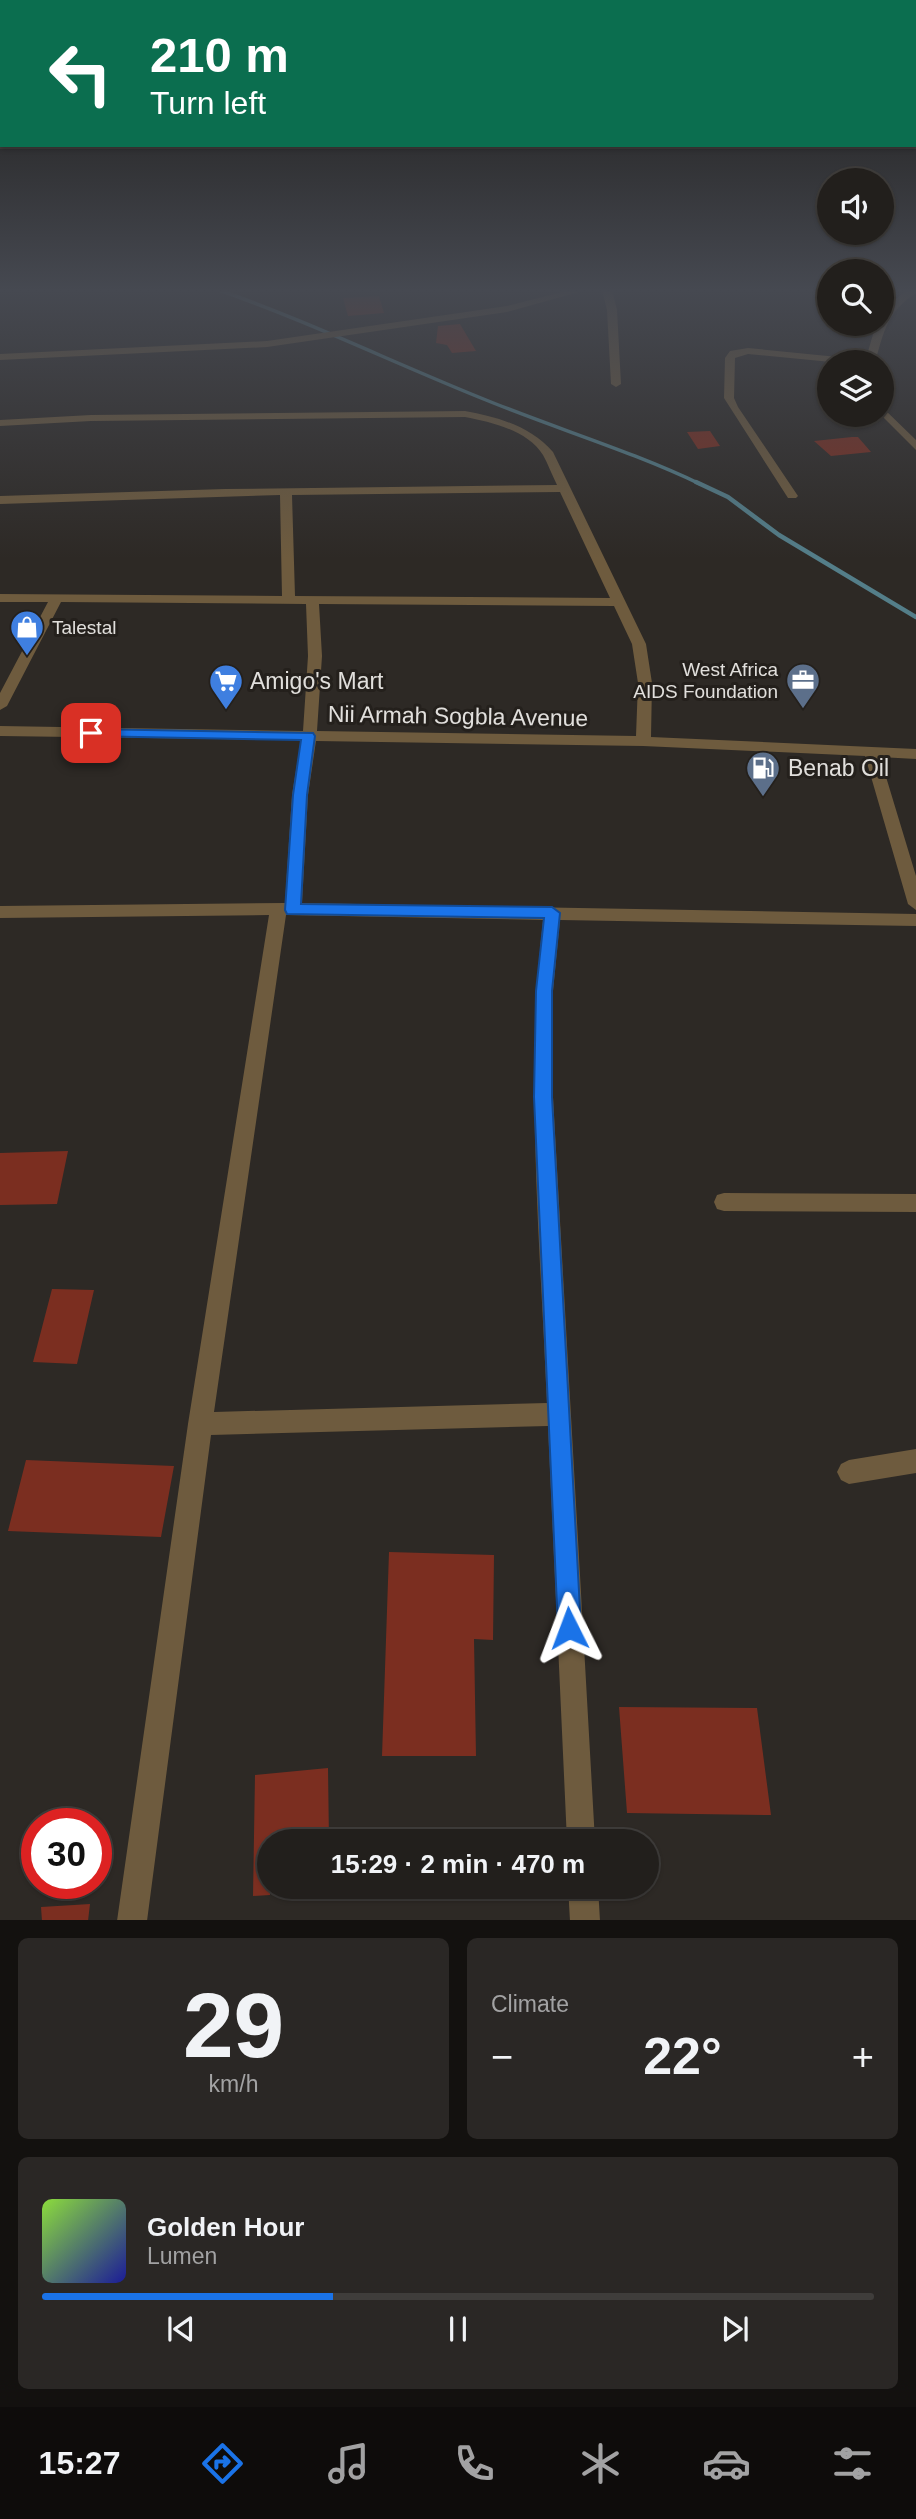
<!DOCTYPE html>
<html lang="en">
<head>
<meta charset="utf-8">
<style>
  :root { --surface:#221f1c; --page:#2a2725; --text:#f1f3f6; --muted:#a2a2a3; --line:#3f3d3b; --accent:#1a73e8 }
  body { margin:0; font-family:Helvetica,sans-serif; background:var(--page); color:var(--text); height:100vh; display:flex; flex-direction:column; font-size:26px; white-space:nowrap }
  * { box-sizing:border-box; margin:0 }
  p { font-size:23px; color:var(--muted) }
  .icon { flex:none; width:38px; height:38px; fill:none; stroke:currentColor; stroke-width:2; stroke-linecap:round; stroke-linejoin:round }
  .map { position:relative; height:1920px; overflow:hidden }
  .side { display:flex; flex-direction:column; gap:18px; padding:18px; background:#13110f; flex:1 }
  .side>* { flex:none }
  .top-card { position:absolute; left:0px; top:0px; width:917px; height:147px; box-shadow:0 2px 5px #0004,0 0 0 2px var(--line); background:#0b6e4f; color:#fff; overflow:hidden }
  .fabs { position:absolute; left:817px; top:168px; display:grid; gap:14px }
  .fabs a { display:grid; place-items:center; width:77px; height:77px; border-radius:50%; background:var(--surface); box-shadow:0 2px 5px #0004,0 0 0 2px var(--line); font-size:35px }
  .speed { position:absolute; left:21px; top:1808px; display:flex; gap:14px; font-size:35px; font-weight:700; text-align:center }
  .speed>* { display:grid; place-content:center; width:91px; height:91px; border-radius:50%; background:var(--surface); box-shadow:0 2px 5px #0004,0 0 0 2px var(--line); line-height:1 }
  .speed .limit { border:10px solid #d22; background:#fff; color:#111 }
  .pin { position:absolute; display:grid; place-items:center; width:60px; height:60px; color:#fff; margin:-30px; border-radius:14px; box-shadow:0 4px 10px #0006 }
  .me { position:absolute; width:77px; margin:-38px; rotate:357deg; stroke-linejoin:round; filter:drop-shadow(0 0 5px #0008) }
  .turn { display:flex; align-items:center; gap:24px; height:147px; padding:0 35px; font-size:32px }
  .turn .icon { width:91px; height:91px; stroke-width:2.5 }
  .turn b { display:block; font-size:49px; line-height:60px }
  .big { font-size:52px; font-weight:800; line-height:1.1 }
  .side .tile { flex:1; display:flex; flex-direction:column; justify-content:center; gap:10px; min-width:0; padding:0 24px; border-radius:10px; background:var(--page) }
  .side .dial { align-items:center; gap:0 }
  .dial b { font-size:91px; line-height:1 }
  .song { display:flex; align-items:center; gap:21px }
  .cover { width:84px; height:84px; border-radius:10px; background:linear-gradient(135deg,hsl(90 70% 55%),hsl(240 70% 35%)) }
  .played { height:7px; border-radius:4px; background:linear-gradient(90deg,var(--accent) 35%,var(--line) 35%) }
  .keys { display:flex; justify-content:space-around; direction:ltr }
  .heat { display:flex; justify-content:space-between; align-items:center; font-size:38px; direction:ltr }
  .side .tiles { flex:1; display:grid; gap:18px; grid-template-columns:1fr 1fr }
  .tile:last-child { grid-column:span 2 }
  .trip { position:absolute; left:257px; top:1829px; width:402px; height:70px; border-radius:35px; background:var(--surface); box-shadow:0 2px 5px #0004,0 0 0 2px var(--line); font-weight:800; line-height:70px; text-align:center }
  .tab-bar { display:flex; height:112px; justify-content:space-around; align-items:center; background:#0e0c0b; color:var(--muted) }
  .tab-bar .icon { width:49px; height:49px }
  .tab-bar .selected { color:var(--accent) }
  .tab-bar b { font-size:32px; color:var(--text) }
  .map>svg:first-child { display:block }
</style>
</head>
<body>
<div class="map">
<svg width="916" height="1921" viewBox="0 0 916 1921">
  <rect width="100%" height="100%" fill="#2d2925"/>
  <g fill="none" stroke-linecap="round" stroke-linejoin="round">
    <path stroke="#547e89" stroke-width="3.5" d="M219,290C310,322 396,364 486,400C557,429 631,451 700,484"/>
    <path stroke="#547e89" stroke-width="4.5" d="M696,482L728,497L779,535L916,617"/>
  </g>
  <path fill="#7b2e20" d="M379,296L384,313L348,316L343,298Z
    M460,324L476,351L452,353L447,345L436,343L438,326Z
    M710,431L720,446L698,449L687,432Z
    M852,437H858L871,452L831,456L814,441Z
    M68,1151L57,1204L0,1205V1153Z
    M52,1289L94,1290L77,1364L33,1362Z
    M26,1460L174,1466L161,1537L8,1531Z
    M389,1552L494,1555L493,1640L474,1639L476,1756H382Z
    M619,1707L757,1708L771,1815L627,1813Z
    M328,1768L329,1841H270V1895L253,1896L255,1775Z
    M90,1904L88,1921H42L41,1907Z"/>
  <g fill="none" stroke-linecap="round" stroke-linejoin="round">
    <path fill="#6e5b3e" fill-rule="evenodd" d="M570,290H586L507,312L267,347L0,360V354L267,341L507,306Z
      M602,290H612L617,310L621,384L616,387L611,384L607,310Z
      M908,290H916V293C887,312 884,331 875,362H865L876,324H882C882,309 896,298 908,290Z
      M748,348L858,359L863,362H831L748,354L735,358L734,398L738,407L798,496L796,498H788L724,398L725,358L730,351Z
      M882,407L916,440V450L881,415Z
      M465,411C498,417 530,426 553,452L646,644L652,683L651,737L916,749V759L880,757L916,876V910L908,904L865,756L643,746L316,741L308,795L302,903L916,914V926L560,920L553,991V1097L595,1841H567L548,1426L211,1435L147,1921H117L188,1424L269,915L0,918V906L285,903L292,795L301,740L0,736V726L303,731L308,656L306,604L61,602L7,706L0,710V693L48,602H0V594L282,596L280,495L0,504V496L225,489L557,485C552,475 548,464 543,455C527,430 491,422 465,417L91,421L0,426V420L91,415ZM560,492L610,598L295,596L292,495ZM319,604L614,606L632,644L638,683L636,736L317,731L322,656ZM286,915L543,920C525,1080 540,1242 547,1403L214,1412Z
      M724,1193L916,1194V1212L724,1211L717,1209L714,1202L717,1195Z
      M916,1449V1473L849,1484L841,1480L837,1472L841,1464L849,1460Z
      M568,1886H598L600,1921H570Z"/>
  </g>
  <linearGradient id="sky" x2="0" y2="1"><stop stop-color="#191714"/><stop offset="0.52" stop-color="#464951"/><stop offset="1" stop-color="#464951" stop-opacity="0"/></linearGradient>
  <rect width="916" height="559" fill="url(#sky)"/>
  <path fill="#1a73e8" stroke="#114b97" stroke-width="2" d="M91,729L313,733L315,736L307,795L301,904L552,907L560,913L552,991V1097L581,1628L578,1636L569,1639L561,1636L558,1628L534,1097L536,991L544,918L287,914L285,910L293,795L301,740L86,736V730Z"/>
  <defs>
    <g id="shop-pin" transform="scale(1.75)"><path d="M0 17L-7.5 6A9.5 9.5 0 1 1 7.5 6Z" fill="#3f7fe0" stroke="#24201c"/><path d="M-5-2.5h2.3a2.7 3.5 0 0 1 5.4 0H5L5.5 6h-11ZM-1.5-2.5h3a1.5 2.3 0 0 0-3 0Z" fill="#fff"/></g>
    <g id="office-pin" transform="scale(1.75)"><path d="M0 17L-7.5 6A9.5 9.5 0 1 1 7.5 6Z" fill="#5c6f8a" stroke="#24201c"/><path d="M-6-3h4V-5.5h4V-3h4V5H-6ZM-1-4.5V-3h2v-1.5ZM-6 0V1H6V0Z" fill="#fff"/></g>
    <g id="supermarket-pin" transform="scale(1.75)"><path d="M0 17L-7.5 6A9.5 9.5 0 1 1 7.5 6Z" fill="#3f7fe0" stroke="#24201c"/><path d="M-6-5.5h2.5l.6 2H6L4.5 2H-2.5L-4.4-4H-6ZM-1.5 3.2a1.3 1.3 0 1 0 .1 0ZM3 3.2a1.3 1.3 0 1 0 .1 0Z" fill="#fff"/></g>
    <g id="fuel-pin" transform="scale(1.75)"><path d="M0 17L-7.5 6A9.5 9.5 0 1 1 7.5 6Z" fill="#5c6f8a" stroke="#24201c"/><path d="M-5.5-6h7V0h2V4h1.3V-2.5L3-4.5l.8-.8L6-3V5H2.5V1h-1V6h-7ZM-4.2-4.7v3.2H.2V-4.7Z" fill="#fff"/></g>
  </defs>
  <g fill-rule="evenodd">
    <use href="#shop-pin" x="27" y="627"/>
    <use href="#office-pin" x="803" y="680"/>
    <use href="#supermarket-pin" x="226" y="681"/>
    <use href="#fuel-pin" x="763" y="768"/>
  </g>
  <g text-anchor="middle" stroke-width="6" stroke-linejoin="round" paint-order="stroke">
    <g font-size="19" fill="#e1dfdc" stroke="#24201c" text-anchor="start">
      <text x="52" y="634">Talestal</text>
      <text x="778" y="676" text-anchor="end">West Africa<tspan x="778" dy="22">AIDS Foundation</tspan></text>
    </g>
    <g font-size="23" fill="#e1dfdc" stroke="#24201c" text-anchor="start">
      <text x="250" y="689">Amigo's Mart</text>
      <text x="788" y="776">Benab Oil</text>
    </g>
    <g font-size="23" fill="#e1dfdc" stroke="#24201c">
      <text transform="translate(458 716) rotate(1)" y="8">Nii Armah Sogbla Avenue</text>
    </g>
  </g>
</svg>
<div class="fabs">
<a><svg class="icon" aria-label="sound" viewBox="0 0 24 24"><path d="M4 9h4l5-4v14l-5-4H4zM17 9q2 3 0 6"/></svg></a>
<a><svg class="icon" aria-label="search" viewBox="0 0 24 24"><circle cx="10" cy="10" r="6"/><path d="M15 15l6 6"/></svg></a>
<a><svg class="icon" aria-label="layers" viewBox="0 0 24 24"><path d="M12 4l9 5-9 5-9-5zM3 14l9 5 9-5"/></svg></a>
</div>
<div class="speed"><div class="limit">30</div></div>
<div class="pin" style="left:91px;top:733px;background:#d93025"><svg class="icon" aria-label="arrive" viewBox="0 0 24 24"><path d="M6 21V4h12l-3 4 3 4H6"/></svg></div>
<svg class="me" style="left:569px;top:1628px" viewBox="-20 -20 40 40"><path d="M0-17L14 15 0 8-14 15z" fill="#1a73e8" stroke="#fff" stroke-width="4"/></svg>
<div class="trip">15:29 · 2 min · 470 m</div>
<div class="top-card">
<div class="turn"><svg class="icon" aria-label="left" viewBox="0 0 24 24"><path d="M17 20v-9H6M10 6l-5 5 5 5"/></svg><div><b>210 m</b>Turn left</div></div>
</div>
</div>
<section class="side">
<div class="tiles">
<div class="tile dial"><b>29</b><p>km/h</p></div>
<div class="tile"><p>Climate</p>
<div class="heat"><a>−</a><b class="big">22°</b><a>+</a></div>
</div>
<div class="tile">
<div class="song"><i class="cover"></i><div><b>Golden Hour</b><p>Lumen</p></div></div>
<div class="played"></div>
<div class="keys"><svg class="icon" aria-label="previous" viewBox="0 0 24 24"><path d="M18 5L8 12l10 7zM5 5v14"/></svg><svg class="icon" aria-label="pause" viewBox="0 0 24 24"><path d="M8 5v14M16 5v14"/></svg><svg class="icon" aria-label="next" viewBox="0 0 24 24"><path d="M6 5l10 7-10 7zM19 5v14"/></svg></div>
</div>
</div>
</section>
<nav class="tab-bar">
<b>15:27</b>
<svg class="icon selected" aria-label="directions" viewBox="0 0 24 24"><path d="M12 3l9 9-9 9-9-9zM9 14v-3h6M13 9l2 2-2 2"/></svg>
<svg class="icon" aria-label="music" viewBox="0 0 24 24"><path d="M9 18V5l10-2v13"/><circle cx="6" cy="18" r="3"/><circle cx="16" cy="16" r="3"/></svg>
<svg class="icon" aria-label="phone" viewBox="0 0 24 24"><path d="M5 4h4l2 5-3 2q2 4 5 5l2-3 5 2v4C11 20 4 13 5 4z"/></svg>
<svg class="icon" aria-label="climate" viewBox="0 0 24 24"><path d="M12 3v18M4 7l16 10M4 17L20 7"/></svg>
<svg class="icon" aria-label="car" viewBox="0 0 24 24"><path d="M5 17H2v-5l4-1 3-4h7l3 4 3 1v5h-3M9 17h6M6 11h13"/><circle cx="7" cy="17" r="2"/><circle cx="17" cy="17" r="2"/></svg>
<svg class="icon" aria-label="filters" viewBox="0 0 24 24"><path d="M4 7h16M4 17h16"/><circle cx="9" cy="7" r="2"/><circle cx="15" cy="17" r="2"/></svg>
</nav>
</body>
</html>
